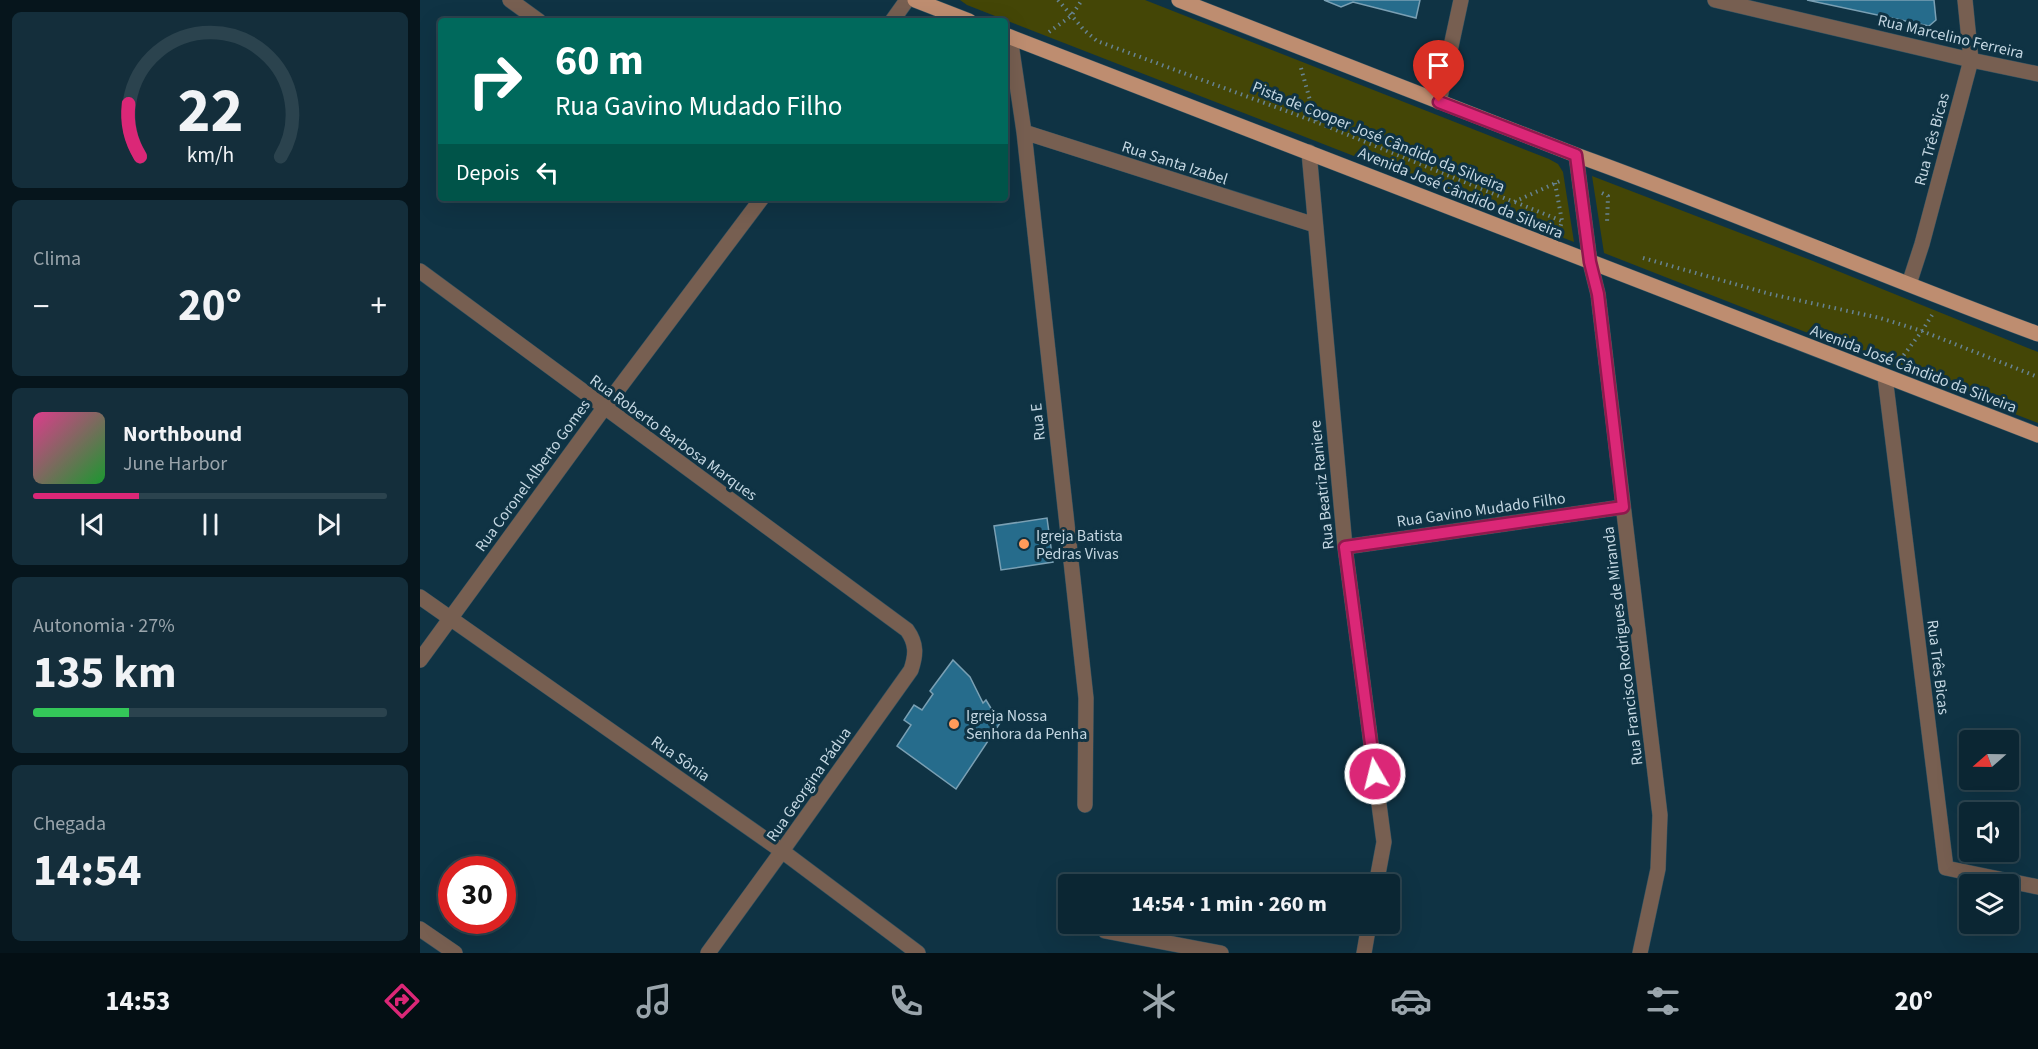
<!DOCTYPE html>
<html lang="pt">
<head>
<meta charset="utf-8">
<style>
  :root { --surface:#0b2633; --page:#142e3b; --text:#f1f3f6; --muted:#9aa5ac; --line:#2b434e; --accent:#db2777 }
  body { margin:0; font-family:"Source Sans 3",sans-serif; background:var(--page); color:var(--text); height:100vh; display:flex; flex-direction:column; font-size:22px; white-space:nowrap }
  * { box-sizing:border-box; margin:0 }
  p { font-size:20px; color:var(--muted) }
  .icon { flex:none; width:33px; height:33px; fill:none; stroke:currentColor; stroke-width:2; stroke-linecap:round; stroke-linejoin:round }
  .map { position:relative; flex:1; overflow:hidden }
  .side { display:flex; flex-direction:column; gap:12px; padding:12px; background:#06151c; width:420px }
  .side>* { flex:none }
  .banner { position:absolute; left:18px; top:18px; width:570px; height:183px; border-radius:6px; box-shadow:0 6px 24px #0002,0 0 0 2px var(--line); background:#00695c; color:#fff; overflow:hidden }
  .needle { width:39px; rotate:250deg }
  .fabs { position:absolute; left:1539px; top:730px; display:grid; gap:12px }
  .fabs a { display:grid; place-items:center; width:60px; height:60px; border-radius:6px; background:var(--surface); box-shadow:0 6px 24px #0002,0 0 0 2px var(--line); font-size:30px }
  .speed { position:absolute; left:18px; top:856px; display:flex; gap:12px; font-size:30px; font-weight:700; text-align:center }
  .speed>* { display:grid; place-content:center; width:78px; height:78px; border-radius:50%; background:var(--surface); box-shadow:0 6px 24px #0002,0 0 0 2px var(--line); line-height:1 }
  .speed .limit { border:9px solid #d22; background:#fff; color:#111 }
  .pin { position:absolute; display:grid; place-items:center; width:51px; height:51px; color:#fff; margin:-62px -26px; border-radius:50% 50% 50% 0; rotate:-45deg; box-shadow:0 0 6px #0007 }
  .pin .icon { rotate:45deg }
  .me { position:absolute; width:66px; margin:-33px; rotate:352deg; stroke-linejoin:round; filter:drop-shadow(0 0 4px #0008) }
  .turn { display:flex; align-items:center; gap:21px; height:126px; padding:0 18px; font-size:27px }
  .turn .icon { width:78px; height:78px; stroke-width:2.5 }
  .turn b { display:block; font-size:42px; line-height:51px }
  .then { display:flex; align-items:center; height:57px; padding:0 18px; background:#0003; gap:12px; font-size:22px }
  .big { font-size:45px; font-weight:700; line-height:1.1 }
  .side .tile { flex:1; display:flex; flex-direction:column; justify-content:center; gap:9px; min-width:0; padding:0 21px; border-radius:9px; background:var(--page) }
  .side .dial { align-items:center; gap:0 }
  .dial svg { height:156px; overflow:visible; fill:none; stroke:var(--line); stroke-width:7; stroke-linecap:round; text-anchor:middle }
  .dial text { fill:var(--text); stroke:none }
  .song { display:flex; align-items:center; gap:18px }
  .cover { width:72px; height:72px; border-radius:9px; background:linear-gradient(135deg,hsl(330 70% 55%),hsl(130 70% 35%)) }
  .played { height:6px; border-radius:3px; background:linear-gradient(90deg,var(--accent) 30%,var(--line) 30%) }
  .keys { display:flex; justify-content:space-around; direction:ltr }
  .heat { display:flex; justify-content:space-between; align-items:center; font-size:33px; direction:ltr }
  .charge { height:9px; border-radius:4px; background:linear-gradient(90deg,#34c759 27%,var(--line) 0) }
  .trip { position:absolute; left:638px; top:874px; width:342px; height:60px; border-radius:6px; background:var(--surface); box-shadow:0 6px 24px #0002,0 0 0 2px var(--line); font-weight:700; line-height:60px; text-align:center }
  .dock { display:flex; height:96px; justify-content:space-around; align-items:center; background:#040f14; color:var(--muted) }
  .dock .icon { width:42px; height:42px }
  .dock .active { color:var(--accent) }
  .dock b { font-size:27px; color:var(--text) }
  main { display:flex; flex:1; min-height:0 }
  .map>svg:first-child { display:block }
</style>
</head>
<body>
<main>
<section class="side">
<div class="tile dial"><svg viewBox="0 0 100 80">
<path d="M14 69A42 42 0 1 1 86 69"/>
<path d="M14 69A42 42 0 0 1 8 42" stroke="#db2777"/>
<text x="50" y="56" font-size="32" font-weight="700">22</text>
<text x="50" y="72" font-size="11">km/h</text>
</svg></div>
<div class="tile"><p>Clima</p>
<div class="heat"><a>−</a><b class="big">20°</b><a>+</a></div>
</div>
<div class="tile">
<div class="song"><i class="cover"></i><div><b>Northbound</b><p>June Harbor</p></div></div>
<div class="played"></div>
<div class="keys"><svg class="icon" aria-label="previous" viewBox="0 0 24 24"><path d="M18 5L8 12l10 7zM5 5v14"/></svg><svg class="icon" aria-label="pause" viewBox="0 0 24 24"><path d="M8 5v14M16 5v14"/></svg><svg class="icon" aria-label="next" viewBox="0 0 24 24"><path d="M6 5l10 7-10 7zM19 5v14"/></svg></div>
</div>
<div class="tile"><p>Autonomia · 27%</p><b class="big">135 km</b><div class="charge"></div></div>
<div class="tile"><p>Chegada</p><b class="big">14:54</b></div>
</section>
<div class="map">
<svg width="1618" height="953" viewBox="0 0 1618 953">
  <rect width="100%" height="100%" fill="#0f3344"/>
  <path fill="#444606" d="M540,0H725L1129,159L1138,164L1143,172L1154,242L547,5Z
    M1172,176L1393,261L1618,352V423L1184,253Z"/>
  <path fill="#266c8c" stroke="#7aa0b4" stroke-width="1.5" d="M904,0H1000L996,18L933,2L921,7Z
    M1387,0H1514L1516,20L1509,26Z
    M627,518L633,562L581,570L574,526Z
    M533,660L550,677L563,703L566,700L580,723L536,789L477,746L491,725L484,720L494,705L502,710L513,694L510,691Z"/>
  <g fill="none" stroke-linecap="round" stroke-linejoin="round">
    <g stroke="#305160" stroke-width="16">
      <path id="minor" d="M90,0L119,21
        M1295,0L1551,60L1618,74
        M472,21L487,0
        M590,37L604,132L666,698L665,805
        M1019,102L1041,0
        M604,132L895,225
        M889,152L925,547L964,842L956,885
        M1156,155L1170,262L1178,294L1240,815L1238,869L1220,953
        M0,271L487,630C497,644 496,655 491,670L362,851L288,953
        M1489,284L1502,244L1551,60L1545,0
        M1465,377L1526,868L1618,887
        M925,547L1203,507
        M0,597L362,851L498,953
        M0,660L184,408L342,198
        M0,929L35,953
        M685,931L801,953
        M944,953L949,924"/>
    </g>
    <g stroke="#305160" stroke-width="16">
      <path id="major" d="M495,0L549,21
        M759,0L1156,155C1312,211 1463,277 1618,334
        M585,35L1618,435"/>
    </g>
    <path stroke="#678391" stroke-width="4" stroke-dasharray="1.5 4.5" stroke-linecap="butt" d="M638,0L664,30L677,41L896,122L1094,202L1140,181
      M629,32L651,16L662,0
      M881,68L896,122
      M1135,183L1142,221L1140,228
      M1182,193L1188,196L1187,223
      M1095,202L1142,221
      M1223,258L1350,294L1460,318L1502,331L1618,377
      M1480,360L1502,331L1512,315"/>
    <use href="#minor" stroke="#775f51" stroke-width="15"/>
    <use href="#major" stroke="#be8d70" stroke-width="15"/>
  </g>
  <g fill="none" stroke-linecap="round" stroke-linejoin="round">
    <g stroke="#8e194d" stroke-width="15">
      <path id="route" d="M955,774L925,547L1203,507L1178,294L1170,262L1156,155L1019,102"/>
    </g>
    <use href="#route" stroke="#db2777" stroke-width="10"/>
  </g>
  <g fill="#ff9b5a" stroke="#0f3344" stroke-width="2">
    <circle cx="604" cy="544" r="6"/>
    <circle cx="534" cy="724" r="6"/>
  </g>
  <g text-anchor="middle" stroke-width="6" stroke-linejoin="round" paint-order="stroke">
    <g font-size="16" fill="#c4d7e2" stroke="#0f3344">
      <text transform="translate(1531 36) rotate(13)" y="6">Rua Marcelino Ferreira</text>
      <text transform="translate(959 136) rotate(22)" y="6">Pista de Cooper José Cândido da Silveira</text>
      <text transform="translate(1511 139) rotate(-75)" y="6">Rua Três Bicas</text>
      <text transform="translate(755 162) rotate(18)" y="6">Rua Santa Izabel</text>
      <text transform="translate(1041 192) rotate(22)" y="6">Avenida José Cândido da Silveira</text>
      <text transform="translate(1494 368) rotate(21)" y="6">Avenida José Cândido da Silveira</text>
      <text transform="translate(617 422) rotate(-96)" y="6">Rua E</text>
      <text transform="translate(254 437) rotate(36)" y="6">Rua Roberto Barbosa Marques</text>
      <text transform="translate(112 475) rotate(-54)" y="6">Rua Coronel Alberto Gomes</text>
      <text transform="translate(901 485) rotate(-96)" y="6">Rua Beatriz Raniere</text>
      <text transform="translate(1061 509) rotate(-8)" y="6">Rua Gavino Mudado Filho</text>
      <text transform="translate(1202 646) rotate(-97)" y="6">Rua Francisco Rodrigues de Miranda</text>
      <text transform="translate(1519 667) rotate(83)" y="6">Rua Três Bicas</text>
      <text transform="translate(261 758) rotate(35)" y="6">Rua Sônia</text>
      <text transform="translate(388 784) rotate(-55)" y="6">Rua Georgina Pádua</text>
    </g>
    <g font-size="16" fill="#c4d7e2" stroke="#0f3344" text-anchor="start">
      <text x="616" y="541">Igreja Batista<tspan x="616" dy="18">Pedras Vivas</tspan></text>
      <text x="546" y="721">Igreja Nossa<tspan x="546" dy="18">Senhora da Penha</tspan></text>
    </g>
  </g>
</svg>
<div class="fabs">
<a><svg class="needle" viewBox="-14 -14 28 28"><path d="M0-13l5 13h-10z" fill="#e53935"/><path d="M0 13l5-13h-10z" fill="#9aa5ac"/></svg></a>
<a><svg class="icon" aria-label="sound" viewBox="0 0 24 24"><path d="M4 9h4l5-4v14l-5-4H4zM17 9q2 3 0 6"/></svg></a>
<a><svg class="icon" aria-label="layers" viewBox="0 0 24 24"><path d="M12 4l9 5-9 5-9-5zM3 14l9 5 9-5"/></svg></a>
</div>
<div class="speed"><div class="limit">30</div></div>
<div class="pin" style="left:1019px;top:102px;background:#d93025"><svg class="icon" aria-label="arrive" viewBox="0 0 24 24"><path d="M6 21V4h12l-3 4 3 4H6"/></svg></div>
<svg class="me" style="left:955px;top:774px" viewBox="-20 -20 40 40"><circle r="17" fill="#db2777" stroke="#fff" stroke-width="3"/><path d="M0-11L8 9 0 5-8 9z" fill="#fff"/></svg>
<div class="trip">14:54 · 1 min · 260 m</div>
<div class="banner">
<div class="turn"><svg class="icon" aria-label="right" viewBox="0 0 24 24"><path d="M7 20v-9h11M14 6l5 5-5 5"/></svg><div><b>60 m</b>Rua Gavino Mudado Filho</div></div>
<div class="then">Depois<svg class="icon" aria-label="left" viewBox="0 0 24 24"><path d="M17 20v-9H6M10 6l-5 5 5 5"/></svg></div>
</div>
</div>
</main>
<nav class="dock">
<b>14:53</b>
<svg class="icon active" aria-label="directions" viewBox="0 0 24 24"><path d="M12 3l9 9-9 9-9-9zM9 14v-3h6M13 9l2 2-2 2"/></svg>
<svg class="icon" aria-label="music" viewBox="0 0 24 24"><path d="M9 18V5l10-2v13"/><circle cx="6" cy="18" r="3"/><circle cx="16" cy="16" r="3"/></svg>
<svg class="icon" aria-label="phone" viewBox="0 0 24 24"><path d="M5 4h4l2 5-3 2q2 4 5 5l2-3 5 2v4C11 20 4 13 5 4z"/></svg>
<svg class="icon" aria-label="climate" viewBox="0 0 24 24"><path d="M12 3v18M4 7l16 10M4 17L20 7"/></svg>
<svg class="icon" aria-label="car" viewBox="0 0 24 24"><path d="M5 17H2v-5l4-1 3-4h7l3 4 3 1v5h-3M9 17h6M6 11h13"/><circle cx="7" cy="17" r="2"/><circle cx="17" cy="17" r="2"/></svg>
<svg class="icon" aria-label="filters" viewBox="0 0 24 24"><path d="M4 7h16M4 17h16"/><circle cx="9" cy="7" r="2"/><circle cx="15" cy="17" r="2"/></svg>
<b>20°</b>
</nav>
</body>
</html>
